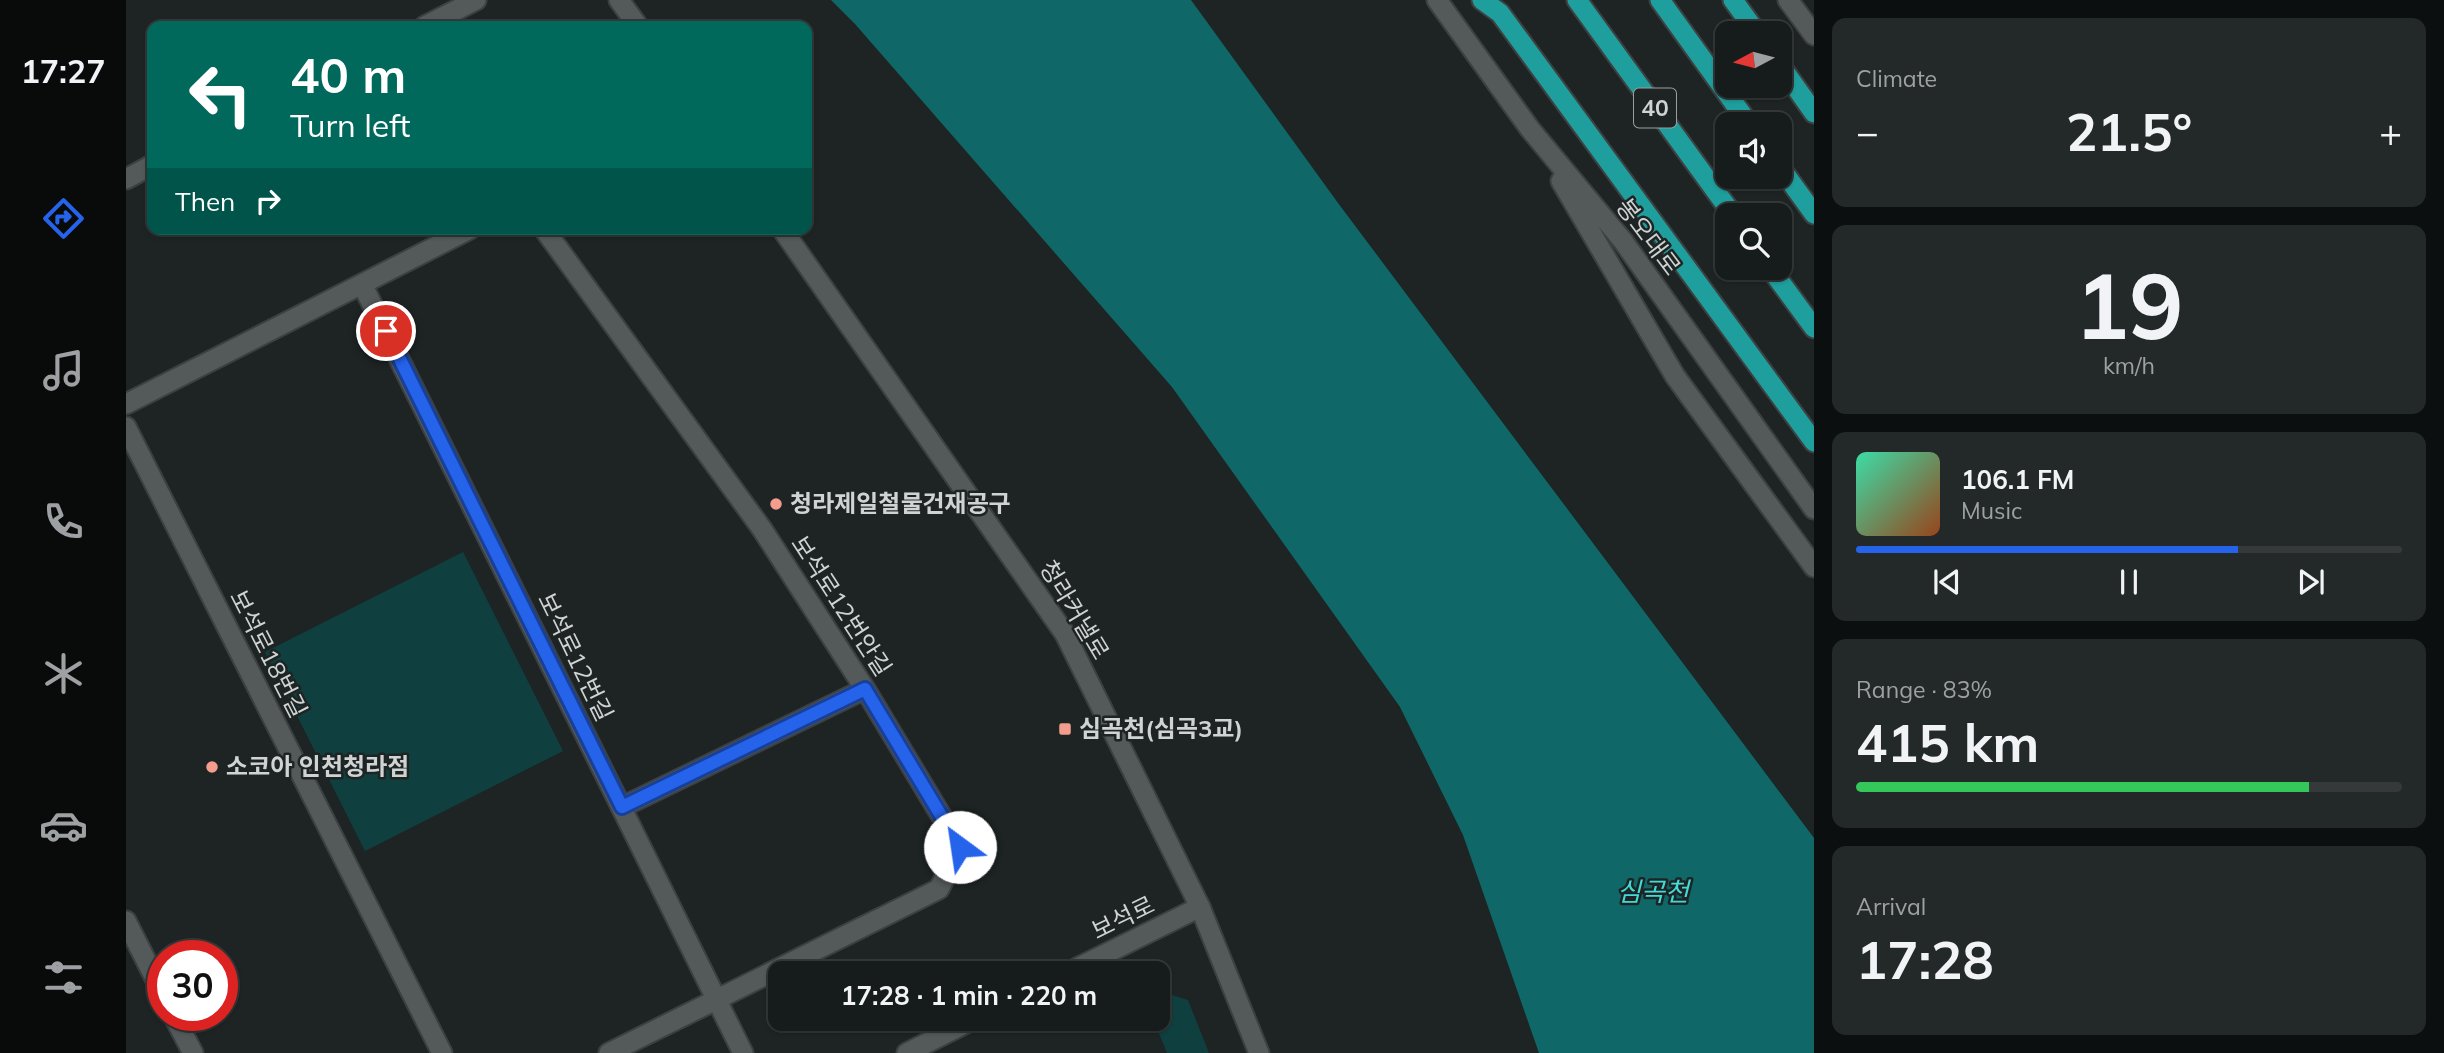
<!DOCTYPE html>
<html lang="en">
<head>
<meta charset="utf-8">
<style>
  :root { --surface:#161b1b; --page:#232828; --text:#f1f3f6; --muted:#9ea1a3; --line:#35393a; --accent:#2563eb }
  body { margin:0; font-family:Mulish,"Noto Sans KR",sans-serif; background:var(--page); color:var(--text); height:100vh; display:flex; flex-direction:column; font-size:26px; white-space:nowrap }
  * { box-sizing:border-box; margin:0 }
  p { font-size:23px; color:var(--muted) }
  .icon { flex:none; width:38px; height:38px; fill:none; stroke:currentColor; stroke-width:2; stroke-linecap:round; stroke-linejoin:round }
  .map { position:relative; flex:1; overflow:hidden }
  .panel { display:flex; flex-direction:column; gap:18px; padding:18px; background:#0c0f0f; width:630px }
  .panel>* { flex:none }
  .hud { position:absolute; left:21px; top:21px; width:665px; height:214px; border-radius:14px; box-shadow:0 2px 5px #0004,0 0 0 2px var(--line); background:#00695c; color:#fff; overflow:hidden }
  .needle { width:46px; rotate:263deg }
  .controls { position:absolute; left:1589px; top:21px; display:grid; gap:14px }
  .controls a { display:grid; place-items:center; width:77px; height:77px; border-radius:14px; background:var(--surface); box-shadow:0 2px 5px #0004,0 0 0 2px var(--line); font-size:35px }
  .speed { position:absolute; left:21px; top:940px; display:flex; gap:14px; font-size:35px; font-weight:700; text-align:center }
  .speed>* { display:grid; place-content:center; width:91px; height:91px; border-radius:50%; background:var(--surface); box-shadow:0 2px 5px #0004,0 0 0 2px var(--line); line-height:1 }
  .speed .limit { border:10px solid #d22; background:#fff; color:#111 }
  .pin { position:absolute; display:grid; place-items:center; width:60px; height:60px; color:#fff; margin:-30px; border:4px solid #fff; border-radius:50%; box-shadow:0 2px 7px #0007 }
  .me { position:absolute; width:77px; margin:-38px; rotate:329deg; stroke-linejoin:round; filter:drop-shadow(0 0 5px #0008) }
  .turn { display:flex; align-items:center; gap:24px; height:147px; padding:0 28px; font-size:32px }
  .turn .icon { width:91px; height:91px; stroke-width:2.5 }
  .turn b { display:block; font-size:49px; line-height:60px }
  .then { display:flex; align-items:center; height:66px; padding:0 28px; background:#0003; gap:14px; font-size:26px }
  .big { font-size:52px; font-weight:700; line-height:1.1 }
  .panel .tile { flex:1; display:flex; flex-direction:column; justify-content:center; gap:10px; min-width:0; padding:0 24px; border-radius:14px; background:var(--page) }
  .panel .dial { align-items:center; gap:0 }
  .dial b { font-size:91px; line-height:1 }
  .song { display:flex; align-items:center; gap:21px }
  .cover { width:84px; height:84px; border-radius:10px; background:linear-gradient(135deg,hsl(160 70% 55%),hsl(20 70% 35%)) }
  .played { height:7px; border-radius:4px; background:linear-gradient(90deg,var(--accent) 70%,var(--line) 70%) }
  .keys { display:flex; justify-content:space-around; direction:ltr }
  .heat { display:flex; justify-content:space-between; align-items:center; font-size:38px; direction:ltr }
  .charge { height:10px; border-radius:5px; background:linear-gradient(90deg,#34c759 83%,var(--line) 0) }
  .trip { position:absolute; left:642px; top:961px; width:402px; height:70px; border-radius:14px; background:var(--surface); box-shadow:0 2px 5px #0004,0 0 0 2px var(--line); font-weight:700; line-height:70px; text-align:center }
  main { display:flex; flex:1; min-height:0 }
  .tab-bar { display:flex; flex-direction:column; width:126px; justify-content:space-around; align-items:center; background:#090b0b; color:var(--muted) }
  .tab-bar .icon { width:49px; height:49px }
  .tab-bar .selected { color:var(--accent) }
  .tab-bar b { font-size:32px; color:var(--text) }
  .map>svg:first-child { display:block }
</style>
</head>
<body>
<main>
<nav class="tab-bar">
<b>17:27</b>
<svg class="icon selected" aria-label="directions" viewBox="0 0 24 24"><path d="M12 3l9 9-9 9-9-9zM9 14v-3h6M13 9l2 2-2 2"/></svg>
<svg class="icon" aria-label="music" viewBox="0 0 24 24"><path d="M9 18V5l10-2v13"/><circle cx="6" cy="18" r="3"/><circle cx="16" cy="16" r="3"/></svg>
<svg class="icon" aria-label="phone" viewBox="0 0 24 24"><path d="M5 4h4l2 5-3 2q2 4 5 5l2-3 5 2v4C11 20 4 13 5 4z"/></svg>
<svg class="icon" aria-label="climate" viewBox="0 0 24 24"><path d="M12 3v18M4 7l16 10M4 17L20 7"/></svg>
<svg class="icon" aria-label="car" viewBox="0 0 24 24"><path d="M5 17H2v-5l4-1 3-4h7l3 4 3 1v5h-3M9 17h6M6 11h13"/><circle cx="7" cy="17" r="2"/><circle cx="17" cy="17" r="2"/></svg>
<svg class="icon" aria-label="filters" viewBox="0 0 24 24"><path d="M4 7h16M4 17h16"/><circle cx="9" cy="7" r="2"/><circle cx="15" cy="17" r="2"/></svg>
</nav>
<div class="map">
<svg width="1688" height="1053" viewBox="0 0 1688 1053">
  <rect width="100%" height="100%" fill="#1e2424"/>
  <path fill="#0f3f3e" d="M337,552L437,751L239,851L139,652Z
    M1033,991L1062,1000L1083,1053H1041L1027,1019L1032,1018Z"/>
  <path fill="#0f6867" d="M705,0H1065L1212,203L1688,838V1053H1413L1337,835L1274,707L1046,387L729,24Z"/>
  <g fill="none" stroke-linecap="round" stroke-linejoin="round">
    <g stroke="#3c4040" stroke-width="23">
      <path id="minor" d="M418,229L636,529L739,689L834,847L813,889L483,1053
        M236,284L617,1053
        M0,404L344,229
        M0,427L316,1053
        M496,807L739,689
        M0,921L37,994
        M941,973L1074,907
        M47,1015L67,1053
        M781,1053L850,1018"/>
    </g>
    <g stroke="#3c4040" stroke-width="23">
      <path id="tertiary" d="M493,0L512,26
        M1311,0L1404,129L1497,241L1688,509
        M1662,0L1688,35
        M299,26L350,0
        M0,179L26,165
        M1435,181L1549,376L1688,567
        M656,229L939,634L1074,907L1133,1053"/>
    </g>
    <g stroke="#3c4040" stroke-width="23">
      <path id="trunk" d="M1356,0L1374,13L1688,442
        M1451,0L1607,215
        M1534,0L1623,124
        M1607,0L1631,33
        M1654,65L1688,113
        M1654,167L1688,214
        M1644,268L1688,328"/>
    </g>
    <use href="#minor" stroke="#545a5a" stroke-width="19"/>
    <use href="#tertiary" stroke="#545a5a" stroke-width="19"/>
    <use href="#trunk" stroke="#1e9f9e" stroke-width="19"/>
  </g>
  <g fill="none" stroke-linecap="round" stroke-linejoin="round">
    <g stroke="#184099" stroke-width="18">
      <path id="route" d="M260,331L496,807L739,689L834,847"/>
    </g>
    <use href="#route" stroke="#2563eb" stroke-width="12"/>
  </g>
  <g fill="#f49d8d" stroke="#1e2424" stroke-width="2.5">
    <circle cx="650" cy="504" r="7"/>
    <rect x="932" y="722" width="14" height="14" rx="3.5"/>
    <circle cx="86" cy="767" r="7"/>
  </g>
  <g text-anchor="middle" stroke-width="5" stroke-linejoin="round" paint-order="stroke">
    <rect fill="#1e2424" stroke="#9a9e9e" stroke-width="2" x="1508" y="88.5" width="42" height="39" rx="5"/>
    <g font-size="23" font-weight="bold" fill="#cfd3d3">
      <text x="1529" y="116">40</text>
    </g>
    <g font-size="24" fill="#cfd3d3" stroke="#1e2424">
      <text transform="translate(1522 237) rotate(53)" y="8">봉오대로</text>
      <text transform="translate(715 606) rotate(57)" y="8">보석로12번안길</text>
      <text transform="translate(948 610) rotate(59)" y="8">청라커낼로</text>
      <text transform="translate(142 654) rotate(63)" y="8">보석로18번길</text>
      <text transform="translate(449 657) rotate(64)" y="8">보석로12번길</text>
      <text transform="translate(997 918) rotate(-26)" y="8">보석로</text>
    </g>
    <g font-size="24" font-weight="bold" fill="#cfd3d3" stroke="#1e2424" text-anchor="start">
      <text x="664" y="512">청라제일철물건재공구</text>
      <text x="953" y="737">심곡천(심곡3교)</text>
      <text x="100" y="775">소코아 인천청라점</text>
    </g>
    <g font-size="26" font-style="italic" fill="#40dbd9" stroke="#1e2424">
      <text x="1527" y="901">심곡천</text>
    </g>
  </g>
</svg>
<div class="controls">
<a><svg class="needle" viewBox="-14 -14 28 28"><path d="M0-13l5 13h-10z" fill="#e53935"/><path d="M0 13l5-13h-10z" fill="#9ea1a3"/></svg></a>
<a><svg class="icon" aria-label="sound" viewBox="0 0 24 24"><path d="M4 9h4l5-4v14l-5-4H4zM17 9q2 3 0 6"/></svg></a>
<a><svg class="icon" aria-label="search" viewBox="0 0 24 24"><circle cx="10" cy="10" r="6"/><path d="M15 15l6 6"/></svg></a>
</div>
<div class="speed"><div class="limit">30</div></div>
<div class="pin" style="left:260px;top:331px;background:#d93025"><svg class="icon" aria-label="arrive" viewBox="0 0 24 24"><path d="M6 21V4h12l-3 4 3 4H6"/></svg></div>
<svg class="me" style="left:834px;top:847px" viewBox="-20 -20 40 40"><circle r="19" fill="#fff"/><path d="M0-13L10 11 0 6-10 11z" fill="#2563eb"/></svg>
<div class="trip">17:28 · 1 min · 220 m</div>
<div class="hud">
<div class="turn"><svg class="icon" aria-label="left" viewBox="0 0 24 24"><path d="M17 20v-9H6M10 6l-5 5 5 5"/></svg><div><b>40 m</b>Turn left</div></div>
<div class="then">Then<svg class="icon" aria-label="right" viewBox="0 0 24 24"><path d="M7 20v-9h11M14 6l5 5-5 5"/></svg></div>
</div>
</div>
<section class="panel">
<div class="tile"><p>Climate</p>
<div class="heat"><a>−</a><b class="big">21.5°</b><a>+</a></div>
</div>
<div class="tile dial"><b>19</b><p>km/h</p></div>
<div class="tile">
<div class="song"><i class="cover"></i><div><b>106.1 FM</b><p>Music</p></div></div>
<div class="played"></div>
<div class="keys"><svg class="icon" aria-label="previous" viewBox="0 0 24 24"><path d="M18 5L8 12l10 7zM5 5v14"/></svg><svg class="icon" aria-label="pause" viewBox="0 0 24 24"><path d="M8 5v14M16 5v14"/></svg><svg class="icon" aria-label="next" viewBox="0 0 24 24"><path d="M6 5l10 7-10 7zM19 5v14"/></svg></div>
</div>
<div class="tile"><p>Range · 83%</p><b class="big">415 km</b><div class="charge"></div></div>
<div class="tile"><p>Arrival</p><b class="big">17:28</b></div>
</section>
</main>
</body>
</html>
